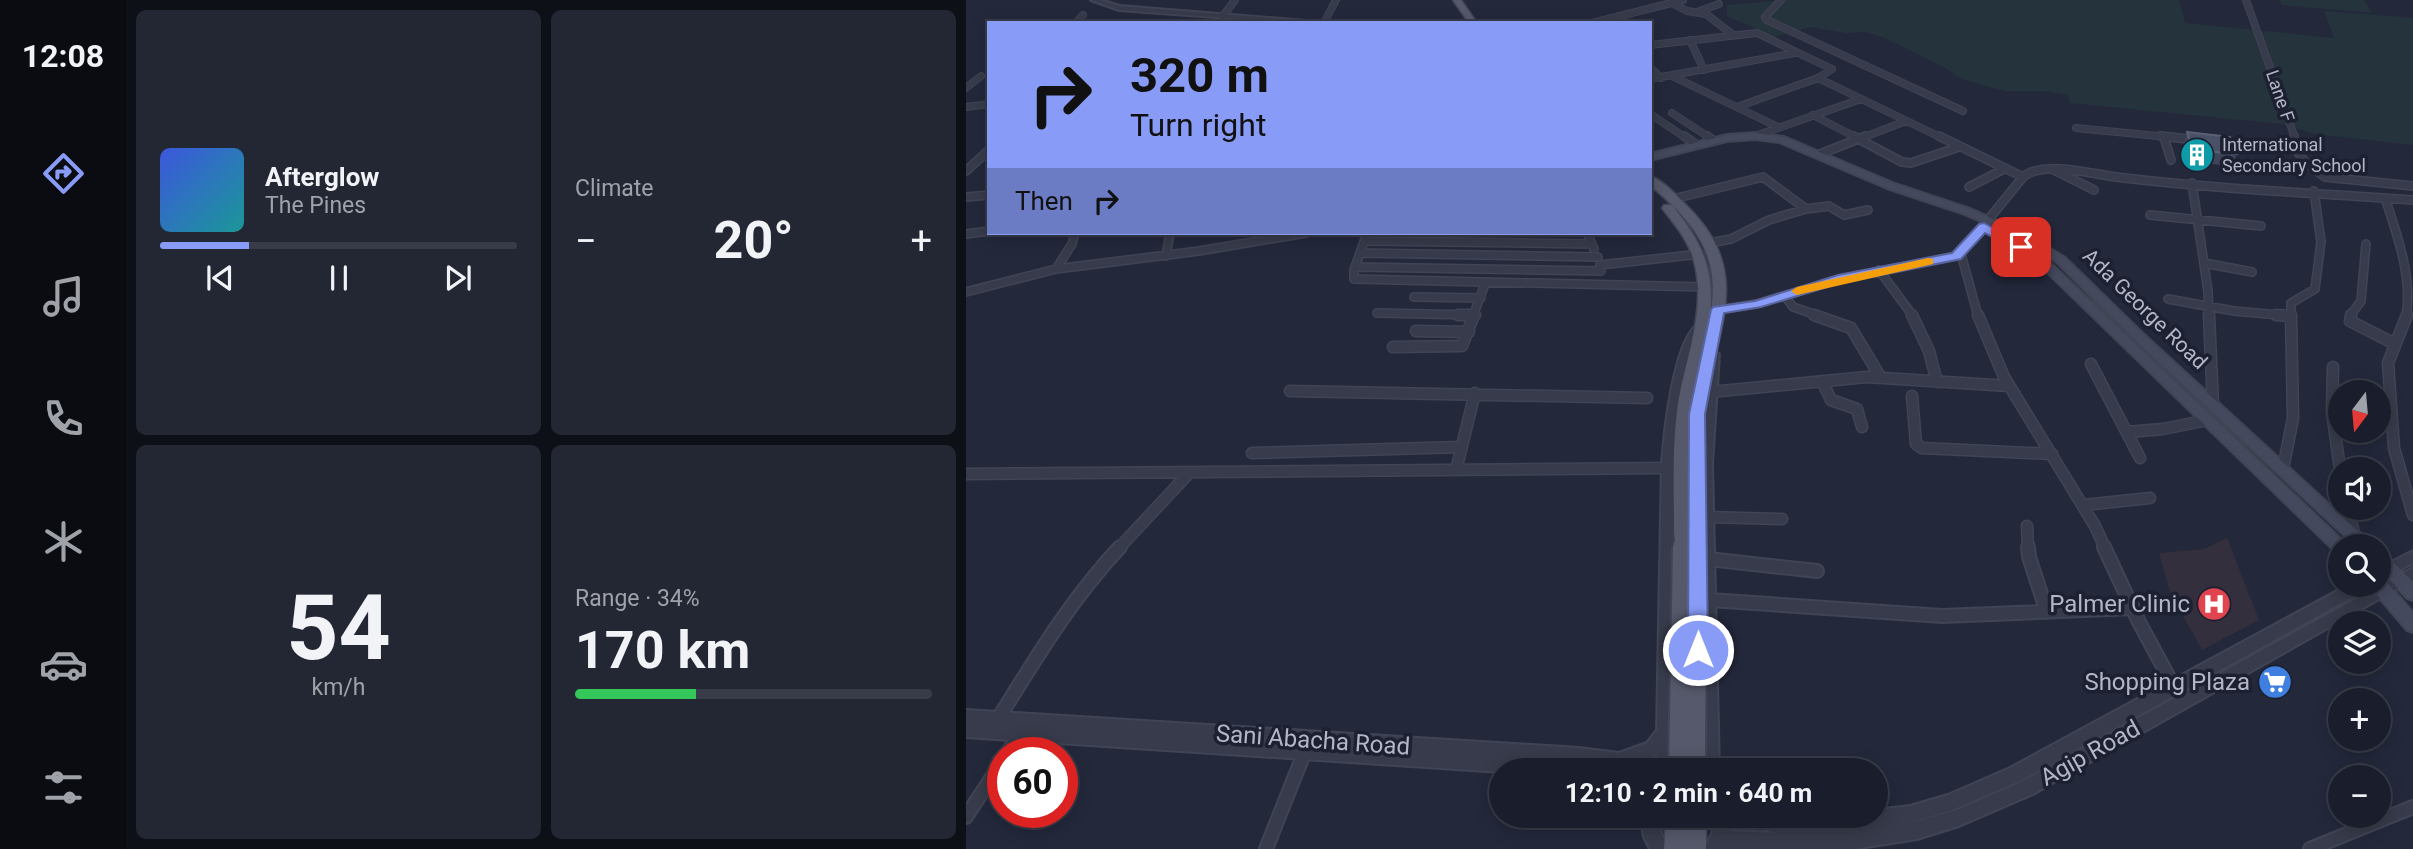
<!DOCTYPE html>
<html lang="en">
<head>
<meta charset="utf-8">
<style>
  :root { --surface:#1a1e2c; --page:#232734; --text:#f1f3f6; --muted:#9fa2a9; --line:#383c48; --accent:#889bf6 }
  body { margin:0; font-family:Roboto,sans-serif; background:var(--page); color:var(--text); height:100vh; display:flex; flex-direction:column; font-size:26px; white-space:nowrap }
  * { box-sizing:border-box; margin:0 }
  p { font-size:23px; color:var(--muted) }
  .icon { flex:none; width:38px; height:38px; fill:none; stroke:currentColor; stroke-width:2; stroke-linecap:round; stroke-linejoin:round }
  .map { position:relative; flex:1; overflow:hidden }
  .sheet { display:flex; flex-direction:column; gap:10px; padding:10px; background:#0e1018; width:840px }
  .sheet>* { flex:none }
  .hud { position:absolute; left:21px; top:21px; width:665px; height:214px; border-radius:0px; box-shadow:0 4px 18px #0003,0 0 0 2px var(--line); background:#889bf6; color:#111; overflow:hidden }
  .needle { width:46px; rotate:196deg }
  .fabs { position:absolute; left:1362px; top:380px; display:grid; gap:14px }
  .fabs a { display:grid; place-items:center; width:63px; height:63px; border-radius:50%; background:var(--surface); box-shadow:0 4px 18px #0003,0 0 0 2px var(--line); font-size:35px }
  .speed { position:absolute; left:21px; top:737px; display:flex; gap:14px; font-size:35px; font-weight:700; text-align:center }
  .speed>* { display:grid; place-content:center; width:91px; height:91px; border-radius:50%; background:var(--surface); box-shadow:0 4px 18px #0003,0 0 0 2px var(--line); line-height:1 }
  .speed .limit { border:10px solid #d22; background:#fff; color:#111 }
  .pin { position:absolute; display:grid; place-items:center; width:60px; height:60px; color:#fff; margin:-30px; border-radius:14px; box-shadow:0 4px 10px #0006 }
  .me { position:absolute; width:77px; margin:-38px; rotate:0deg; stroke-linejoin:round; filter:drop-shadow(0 0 5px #0008) }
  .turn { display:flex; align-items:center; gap:24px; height:147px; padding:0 28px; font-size:32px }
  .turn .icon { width:91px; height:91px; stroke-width:2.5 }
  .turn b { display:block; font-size:49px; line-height:60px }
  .then { display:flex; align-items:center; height:66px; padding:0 28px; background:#0003; gap:14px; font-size:26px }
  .big { font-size:52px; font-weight:700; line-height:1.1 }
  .sheet .tile { flex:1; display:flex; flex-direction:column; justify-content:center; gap:10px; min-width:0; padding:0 24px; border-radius:10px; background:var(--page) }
  .sheet .dial { align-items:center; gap:0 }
  .dial b { font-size:91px; line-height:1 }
  .song { display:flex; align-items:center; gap:21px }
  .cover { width:84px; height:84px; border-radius:10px; background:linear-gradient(135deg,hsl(230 70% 55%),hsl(180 70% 35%)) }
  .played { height:7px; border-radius:4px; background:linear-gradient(90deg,var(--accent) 25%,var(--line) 25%) }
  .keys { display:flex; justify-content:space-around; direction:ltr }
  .heat { display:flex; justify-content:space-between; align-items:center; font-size:38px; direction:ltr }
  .charge { height:10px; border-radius:5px; background:linear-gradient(90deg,#34c759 34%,var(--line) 0) }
  .sheet .tiles { flex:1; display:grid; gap:10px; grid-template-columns:repeat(2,1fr) }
  .trip { position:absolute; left:523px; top:758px; width:399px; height:70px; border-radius:35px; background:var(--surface); box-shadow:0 4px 18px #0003,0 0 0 2px var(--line); font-weight:700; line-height:70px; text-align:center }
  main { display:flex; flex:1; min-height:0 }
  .tab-bar { display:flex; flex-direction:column; width:126px; justify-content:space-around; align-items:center; background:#0a0c12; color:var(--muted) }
  .tab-bar .icon { width:49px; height:49px }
  .tab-bar .on { color:var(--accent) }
  .tab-bar b { font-size:32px; color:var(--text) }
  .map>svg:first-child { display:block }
</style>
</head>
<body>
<main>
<nav class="tab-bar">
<b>12:08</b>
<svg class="icon on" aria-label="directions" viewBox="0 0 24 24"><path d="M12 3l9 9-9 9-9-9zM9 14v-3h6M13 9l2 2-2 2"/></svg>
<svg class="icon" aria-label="music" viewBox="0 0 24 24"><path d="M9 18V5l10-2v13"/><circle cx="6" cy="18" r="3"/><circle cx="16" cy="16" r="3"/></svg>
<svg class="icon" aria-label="phone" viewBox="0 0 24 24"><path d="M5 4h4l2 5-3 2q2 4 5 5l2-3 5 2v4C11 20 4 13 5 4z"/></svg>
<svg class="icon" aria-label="climate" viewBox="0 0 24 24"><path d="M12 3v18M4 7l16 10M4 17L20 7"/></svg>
<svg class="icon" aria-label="car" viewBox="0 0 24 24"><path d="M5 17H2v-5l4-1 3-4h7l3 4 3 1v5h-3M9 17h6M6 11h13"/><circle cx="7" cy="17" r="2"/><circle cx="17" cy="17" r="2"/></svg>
<svg class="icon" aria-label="filters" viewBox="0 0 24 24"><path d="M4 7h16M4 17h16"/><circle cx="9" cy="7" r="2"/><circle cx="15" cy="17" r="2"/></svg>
</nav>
<section class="sheet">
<div class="tiles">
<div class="tile">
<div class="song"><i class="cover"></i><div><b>Afterglow</b><p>The Pines</p></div></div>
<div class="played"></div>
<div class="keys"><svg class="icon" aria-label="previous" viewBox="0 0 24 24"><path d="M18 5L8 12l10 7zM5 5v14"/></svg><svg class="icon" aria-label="pause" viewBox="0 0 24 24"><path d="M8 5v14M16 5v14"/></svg><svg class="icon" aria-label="next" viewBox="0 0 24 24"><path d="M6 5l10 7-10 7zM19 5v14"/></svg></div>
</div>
<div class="tile"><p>Climate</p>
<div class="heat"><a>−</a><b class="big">20°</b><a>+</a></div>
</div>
<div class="tile dial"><b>54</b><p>km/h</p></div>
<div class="tile"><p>Range · 34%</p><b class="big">170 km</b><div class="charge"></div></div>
</div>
</section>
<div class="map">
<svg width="1447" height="849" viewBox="0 0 1447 849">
  <rect width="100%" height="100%" fill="#23283b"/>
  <path fill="#332f3c" d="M1261,538L1293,620L1236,650L1204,592L1193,553L1238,549Z"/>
  <path fill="#25343c" d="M819,0H1213L1219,23L1368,38L1358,11L1447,18V145L1349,134L1316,124L1104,103L1102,95L1077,91H1039L995,79L978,67L916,37L899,32L881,33L845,27L808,37L761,16V5Z
    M1314,0H1398L1406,13L1316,5Z"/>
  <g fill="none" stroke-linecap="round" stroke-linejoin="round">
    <g stroke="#404454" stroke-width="8">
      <path id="minor-far3" d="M815,0L799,17L801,20L997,111
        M1280,0L1329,138
        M706,3L721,11L740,14L766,34
        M731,12L753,4
        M257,16L269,0
        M272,19V23
        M110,23L117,15
        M358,23L370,0
        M626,23L717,0
        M724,40L738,70
        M684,45L791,33L866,69L852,78L771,107
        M684,67L695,78
        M706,76L812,127
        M852,78L976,138
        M684,79L829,53
        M0,88L15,76
        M0,107L23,104
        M706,113L744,138
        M684,114L720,138
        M847,115L891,138
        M1110,128L1212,138
        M789,136L895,99
        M896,138L940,121"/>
    </g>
    <g stroke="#404454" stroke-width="10">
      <path id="minor-far2" d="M718,136L731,145
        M741,136L748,141
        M887,136L936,162L945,163L993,147
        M973,136L1057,177
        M1194,136L1232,140
        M1198,137L1205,160
        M1254,142L1319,147L1327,145L1328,136
        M1327,145L1339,162L1359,177L1447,186
        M854,154L900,136
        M1088,170L1128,190
        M0,171L23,150
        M1226,183L1242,291L1243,316
        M1003,187L1038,169
        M0,197L23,195
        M1419,198C1431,234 1447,279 1440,316
        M707,199L797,177L840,209
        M1184,215L1295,226
        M1022,220L1057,177C1077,160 1125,174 1150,177C1248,189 1348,193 1447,200
        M401,233L388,270V279L740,287
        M621,233L628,249
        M0,234L23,231
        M400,241L626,244
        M744,243L765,239L803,220L840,209L863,206L878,215L902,210
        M395,253L632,257
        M995,254L1012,316
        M200,256L204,233
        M1238,263L1286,272
        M634,265L734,254
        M389,267L635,271
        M90,269L233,251L340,233
        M913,270L947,316
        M0,292L90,269L106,244L109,233
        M819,296L827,307L853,316
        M448,297L515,298
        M1202,299L1268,311L1325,316
        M752,310L790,304L872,280L990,256L1018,227
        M411,313L509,315
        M507,316L519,284
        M1325,316V303L1349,289L1355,242L1348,191
        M1384,316L1395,301L1400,244"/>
    </g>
    <g stroke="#404454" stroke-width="13">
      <path id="minor-far1" d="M492,315H509
        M848,315L885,328L915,378
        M946,315L963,351L971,382
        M1012,315L1038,377L1129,526L1139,548
        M1243,315L1247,405
        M1310,315L1325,316
        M1385,315L1384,321L1429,344
        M1441,315L1422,363L1428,448L1447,515
        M450,331L503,332
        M427,347L496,346L508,315
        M1125,364L1174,458
        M1367,367L1366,412L1374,469
        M856,381L865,400L891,409L896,427
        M324,391L681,398
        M744,392L901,377L1043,386
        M946,396L950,444L956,448L1086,454
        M1161,432L1197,429L1242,420
        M286,453L495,447
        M1317,469L1327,418L1325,315
        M490,470L509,393
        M0,474L702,468
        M1118,505L1184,498
        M1382,508L1388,534
        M741,517L816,519
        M1061,526L1062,548
        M153,548L224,472"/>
    </g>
    <g stroke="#404454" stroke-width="16">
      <path id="minor" d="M1062,547L1063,557L1081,612
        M1138,547L1173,622L1208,687
        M742,559L851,571
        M744,600L976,616L1167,608
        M32,719C70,658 105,599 154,547
        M42,752L54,733
        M0,817L37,760
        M300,849L339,751
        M1344,849L1447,807"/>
    </g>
    <g stroke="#404454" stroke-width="4">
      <path id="tertiary" d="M125,0H134L154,6L365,23H331L153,10Z
        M734,323L739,326L731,342L720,375L714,410L708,463L707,770H658L625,765L628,770H536V772L0,737V710L613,748L653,753L681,743L691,730L696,463C698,435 708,335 734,323ZM691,754V762L679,759Z
        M747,351L753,354L746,464L753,770H735L734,464L741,354Z
        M1447,551V563L1412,581V569Z
        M1447,568V580L1067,794L993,826L951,839L888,849H740L739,847L746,834L751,816H769L765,831L809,833L780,822L777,816H809L817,818L910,816V810L944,806L982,795L1044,768L1384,584H1404L1402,588L1056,780L984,811L944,822L854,835L951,821L991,810L1055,782Z
        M674,816H692L695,834L704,849H684L678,837Z"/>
    </g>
    <g stroke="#404454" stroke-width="4">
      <path id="secondary" d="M789,133L818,137L929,184L1004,209L1057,232L1099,258L1176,333L1408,546H1390L1168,339L1091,262L1049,236L996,213L921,188L813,142L789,139L761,141L684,160V154L761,135Z
        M1026,228L1082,261L1382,546H1374V552L1368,550L1074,265L1022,233L1021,231Z
        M1412,551L1418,553L1447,582V600L1441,598L1412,567Z
        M1412,578L1418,579L1447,613V632L1441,630L1406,589L1404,584H1412Z"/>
    </g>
    <g stroke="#404454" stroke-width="3">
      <path id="primary" d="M487,0H495L511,23H503Z
        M684,176C698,181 711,196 721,206C791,275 747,331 739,412C735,453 738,494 739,535L736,540C729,542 718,542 711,540L708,535C708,494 706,452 711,411C717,362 743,308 727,258C721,238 708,224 696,208L698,205H706C738,245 750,272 743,323C757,257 732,226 684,185Z
        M700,816H740V849H698Z"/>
    </g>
    <use href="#minor-far3" stroke="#373b4b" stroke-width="6"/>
    <use href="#minor-far2" stroke="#373b4b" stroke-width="7"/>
    <use href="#minor-far1" stroke="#373b4b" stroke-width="10"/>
    <use href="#minor" stroke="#373b4b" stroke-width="12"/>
    <use href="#tertiary" fill="#373b4b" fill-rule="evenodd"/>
    <use href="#secondary" fill="#45495e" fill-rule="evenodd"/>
    <use href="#primary" fill="#55596b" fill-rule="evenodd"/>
    <g stroke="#404454" stroke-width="19" stroke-linecap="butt">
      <path id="primary-bridge-far1" d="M717,548V535
        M730,548V535"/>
    </g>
    <g stroke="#404454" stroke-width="24" stroke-linecap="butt">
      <path id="primary-bridge" d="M713,770L717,547
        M729,770L730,547"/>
    </g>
    <use href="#primary-bridge-far1" stroke="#55596b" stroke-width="16"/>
    <use href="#primary-bridge" stroke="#55596b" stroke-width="20"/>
  </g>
  <path fill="#3e445a" d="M1221,132L1271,154L1266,166L1235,163L1234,166L1222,164L1217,144Z"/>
  <path fill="#4a5066" stroke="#5a6075" stroke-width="2" d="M1221,132L1264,137L1271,154L1237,151L1238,154L1227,152Z"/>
  <path fill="#889bf6" stroke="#5865a0" stroke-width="2" d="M1018,223L1061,247L1059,250H1050L1019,233L995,259L874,283L795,307L758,313L739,414L742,650L739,656L732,658L725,656L722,650L723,414L745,310L747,307L789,301L872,275L986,253L1013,224Z"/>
  <path fill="#f59e0b" d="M962,258L967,259V264L831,295L825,291L831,287Z"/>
  <defs>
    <g id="building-disc" transform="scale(1.75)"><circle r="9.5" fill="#0f9aa8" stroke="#1c2030"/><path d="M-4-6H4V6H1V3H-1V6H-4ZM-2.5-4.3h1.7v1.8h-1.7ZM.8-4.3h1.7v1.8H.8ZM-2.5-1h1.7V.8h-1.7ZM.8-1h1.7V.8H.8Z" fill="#fff"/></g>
    <g id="hospital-disc" transform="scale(1.75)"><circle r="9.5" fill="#e0444e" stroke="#1c2030"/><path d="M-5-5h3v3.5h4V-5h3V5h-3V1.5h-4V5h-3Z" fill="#fff"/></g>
    <g id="supermarket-disc" transform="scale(1.75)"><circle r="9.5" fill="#3f7fe0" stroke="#1c2030"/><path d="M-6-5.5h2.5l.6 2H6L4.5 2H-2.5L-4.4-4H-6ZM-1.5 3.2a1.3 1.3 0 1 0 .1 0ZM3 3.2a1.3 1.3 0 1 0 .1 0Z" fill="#fff"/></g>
  </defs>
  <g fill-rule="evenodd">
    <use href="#building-disc" x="1231" y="155"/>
    <use href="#hospital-disc" x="1248" y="604"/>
    <use href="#supermarket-disc" x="1309" y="682"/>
  </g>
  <g text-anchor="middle" stroke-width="7" stroke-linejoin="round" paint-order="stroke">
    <g font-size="18" fill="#b2b6c7" stroke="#1c2030">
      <text transform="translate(1314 96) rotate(71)" y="6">Lane F</text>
    </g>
    <g font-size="18" fill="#b2b6c7" stroke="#1c2030" text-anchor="start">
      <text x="1256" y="151">International<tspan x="1256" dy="21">Secondary School</tspan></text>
    </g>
    <g font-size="21" fill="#b2b6c7" stroke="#1c2030">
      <text transform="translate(1179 309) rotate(44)" y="7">Ada George Road</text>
    </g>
    <g font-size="24" fill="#b2b6c7" stroke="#1c2030" text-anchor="end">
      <text x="1224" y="612">Palmer Clinic</text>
      <text x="1284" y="690">Shopping Plaza</text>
    </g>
    <g font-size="24" fill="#b2b6c7" stroke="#1c2030">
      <text transform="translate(347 740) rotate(4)" y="8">Sani Abacha Road</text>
      <text transform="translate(1124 753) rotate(-29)" y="8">Agip Road</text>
    </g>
  </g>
</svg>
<div class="fabs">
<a><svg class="needle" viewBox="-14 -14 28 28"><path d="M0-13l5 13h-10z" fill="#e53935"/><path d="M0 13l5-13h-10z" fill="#9fa2a9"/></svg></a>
<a><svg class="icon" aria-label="sound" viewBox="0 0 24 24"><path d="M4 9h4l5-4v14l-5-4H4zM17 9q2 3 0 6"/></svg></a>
<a><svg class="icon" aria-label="search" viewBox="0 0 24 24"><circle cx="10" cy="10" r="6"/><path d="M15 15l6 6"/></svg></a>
<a><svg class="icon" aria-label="layers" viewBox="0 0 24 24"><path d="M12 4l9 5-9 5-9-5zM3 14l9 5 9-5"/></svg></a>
<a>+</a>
<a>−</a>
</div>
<div class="speed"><div class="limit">60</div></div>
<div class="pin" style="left:1055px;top:247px;background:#d93025"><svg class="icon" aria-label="arrive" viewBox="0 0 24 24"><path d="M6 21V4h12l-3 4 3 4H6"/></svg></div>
<svg class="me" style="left:732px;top:650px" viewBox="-20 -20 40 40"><circle r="17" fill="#889bf6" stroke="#fff" stroke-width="3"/><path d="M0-11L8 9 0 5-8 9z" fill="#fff"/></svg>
<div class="trip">12:10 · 2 min · 640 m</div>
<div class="hud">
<div class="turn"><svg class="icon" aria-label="right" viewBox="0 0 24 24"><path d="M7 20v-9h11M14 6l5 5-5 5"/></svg><div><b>320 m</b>Turn right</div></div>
<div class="then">Then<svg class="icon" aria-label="right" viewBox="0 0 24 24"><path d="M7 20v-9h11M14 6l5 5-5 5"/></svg></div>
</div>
</div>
</main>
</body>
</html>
